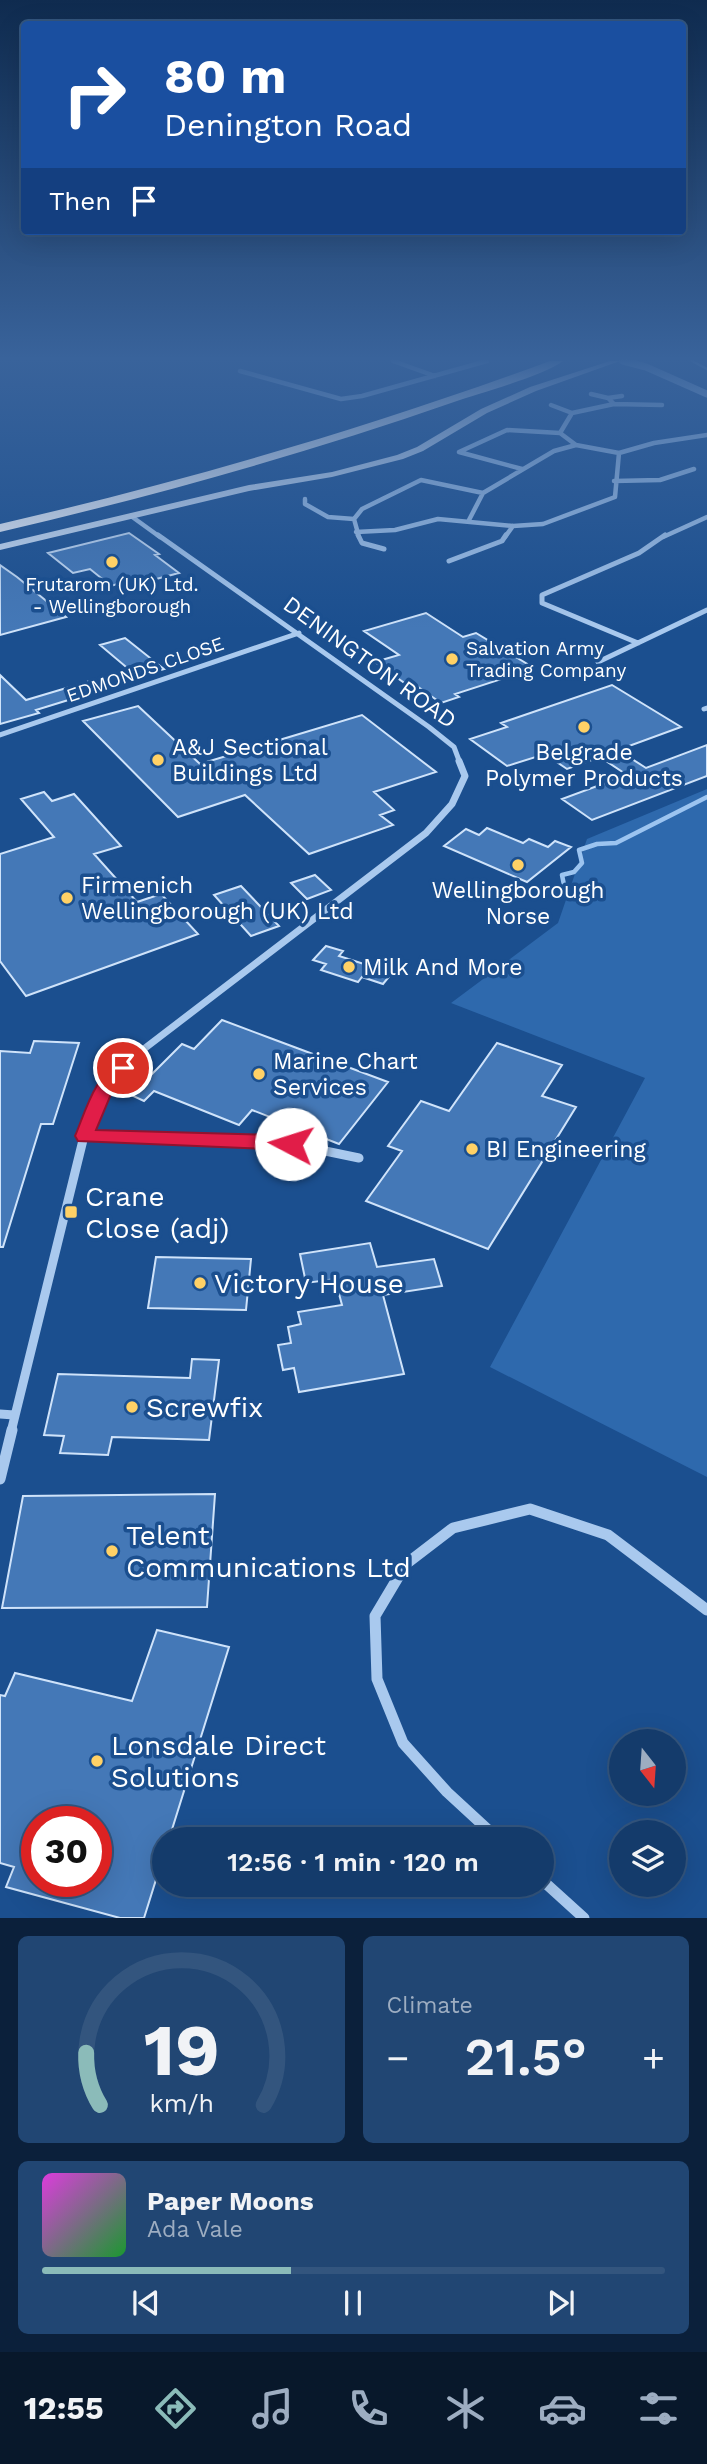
<!DOCTYPE html>
<html lang="en">
<head>
<meta charset="utf-8">
<style>
  :root { --surface:#143b6b; --page:#214673; --text:#f1f3f6; --muted:#9dadc1; --line:#33557e; --accent:#8bbbb9 }
  body { margin:0; font-family:"Work Sans",sans-serif; background:var(--page); color:var(--text); height:100vh; display:flex; flex-direction:column; font-size:26px; white-space:nowrap }
  * { box-sizing:border-box; margin:0 }
  p { font-size:23px; color:var(--muted) }
  .icon { flex:none; width:38px; height:38px; fill:none; stroke:currentColor; stroke-width:2; stroke-linecap:round; stroke-linejoin:round }
  .map { position:relative; height:1918px; overflow:hidden }
  .side { display:flex; flex-direction:column; gap:18px; padding:18px; background:#0b203b; flex:1 }
  .side>* { flex:none }
  .top-card { position:absolute; left:21px; top:21px; width:665px; height:214px; border-radius:7px; box-shadow:0 7px 28px #0002,0 0 0 2px var(--line); background:#1a4fa0; color:#fff; overflow:hidden }
  .needle { width:46px; rotate:163deg }
  .buttons { position:absolute; left:609px; top:1729px; display:grid; gap:14px }
  .buttons a { display:grid; place-items:center; width:77px; height:77px; border-radius:50%; background:var(--surface); box-shadow:0 7px 28px #0002,0 0 0 2px var(--line); font-size:35px }
  .speed { position:absolute; left:21px; top:1806px; display:flex; gap:14px; font-size:35px; font-weight:700; text-align:center }
  .speed>* { display:grid; place-content:center; width:91px; height:91px; border-radius:50%; background:var(--surface); box-shadow:0 7px 28px #0002,0 0 0 2px var(--line); line-height:1 }
  .speed .limit { border:10px solid #d22; background:#fff; color:#111 }
  .pin { position:absolute; display:grid; place-items:center; width:60px; height:60px; color:#fff; margin:-30px; border:4px solid #fff; border-radius:50%; box-shadow:0 2px 7px #0007 }
  .me { position:absolute; width:77px; margin:-38px; rotate:275deg; stroke-linejoin:round; filter:drop-shadow(0 0 5px #0008) }
  .turn { display:flex; align-items:center; gap:24px; height:147px; padding:0 28px; font-size:32px }
  .turn .icon { width:91px; height:91px; stroke-width:2.5 }
  .turn b { display:block; font-size:49px; line-height:60px }
  .then { display:flex; align-items:center; height:66px; padding:0 28px; background:#0003; gap:14px; font-size:26px }
  .big { font-size:52px; font-weight:600; line-height:1.1 }
  .side .card { flex:1; display:flex; flex-direction:column; justify-content:center; gap:10px; min-width:0; padding:0 24px; border-radius:10px; background:var(--page) }
  .side .dial { align-items:center; gap:0 }
  .dial svg { height:182px; overflow:visible; fill:none; stroke:var(--line); stroke-width:7; stroke-linecap:round; text-anchor:middle }
  .dial text { fill:var(--text); stroke:none }
  .song { display:flex; align-items:center; gap:21px }
  .cover { width:84px; height:84px; border-radius:10px; background:linear-gradient(135deg,hsl(300 70% 55%),hsl(130 70% 35%)) }
  .played { height:7px; border-radius:4px; background:linear-gradient(90deg,var(--accent) 40%,var(--line) 40%) }
  .keys { display:flex; justify-content:space-around; direction:ltr }
  .heat { display:flex; justify-content:space-between; align-items:center; font-size:38px; direction:ltr }
  .side .tiles { flex:1; display:grid; gap:18px; grid-template-columns:1fr 1fr }
  .card:last-child { grid-column:span 2 }
  .trip { position:absolute; left:152px; top:1827px; width:402px; height:70px; border-radius:35px; background:var(--surface); box-shadow:0 7px 28px #0002,0 0 0 2px var(--line); font-weight:600; line-height:70px; text-align:center }
  .tab-bar { display:flex; height:112px; justify-content:space-around; align-items:center; background:#08182b; color:var(--muted) }
  .tab-bar .icon { width:49px; height:49px }
  .tab-bar .active { color:var(--accent) }
  .tab-bar b { font-size:32px; color:var(--text) }
  .map>svg:first-child { display:block }
</style>
</head>
<body>
<div class="map">
<svg width="707" height="1918" viewBox="0 0 707 1918">
  <rect width="100%" height="100%" fill="#1b4f8f"/>
  <path fill="#2e69ad" d="M707,789V1477L490,1367L645,1078L451,1003L558,923L587,839Z"/>
  <g fill="none" stroke-linecap="round" stroke-linejoin="round">
    <path stroke="#9cc4f0" stroke-width="2.5" d="M692,361L707,369"/>
    <path stroke="#9cc4f0" stroke-width="4.5" d="M565,890L562,875L574,872L582,863L579,850L597,844L616,843L707,797"/>
  </g>
  <path fill="#4478b7" stroke="#cfe3fa" stroke-width="2" fill-rule="evenodd" d="M129,533L159,554L155,555L179,573L122,588L117,584L111,586L90,569L73,573L48,553Z
    M0,565L17,577L66,617L0,635Z
    M426,613L463,637L476,633L529,665L515,670L520,673L455,694L459,697L441,703L418,687L413,689L375,662L399,655L364,631Z
    M125,638L164,669L138,677L100,645Z
    M0,675L26,700L93,680L104,689L36,710L39,713L0,724Z
    M612,685L681,727L618,750L646,768L707,745V776L592,820L562,799L627,775L600,757L567,769L545,754L507,766L470,739L507,727L501,723Z
    M138,706L200,764L362,715L436,772L374,792L394,810L380,815L393,825L309,854L245,795L178,817L83,721Z
    M44,792L52,801L74,794L121,846L94,854L137,902L161,894L198,934L26,996L0,961V854L54,837L21,799Z
    M487,828L523,843L529,839L548,847L555,841L571,847L527,882L444,846L466,829L479,835Z
    M315,875L331,890L307,899L291,883Z
    M241,886L279,926L251,936L214,895Z
    M326,946L343,951L339,956L392,973L383,984L362,977L358,982L321,970L326,964L313,960Z
    M222,1020L270,1038L388,1082L339,1144L252,1110L239,1125L154,1091L144,1101L131,1095L182,1044L194,1049Z
    M34,1041L79,1043L53,1124H41L3,1247H0V1051L30,1053Z
    M497,1043L562,1065L542,1096L576,1107L488,1249L366,1201L402,1151L388,1146L421,1101L449,1111Z
    M370,1243L377,1267L434,1259L442,1286L383,1295L404,1374L299,1392L294,1368L283,1370L278,1345L291,1343L288,1327L301,1324L298,1312L342,1305L335,1279L306,1283L300,1254Z
    M156,1257L251,1259L246,1310L148,1308Z
    M192,1359L219,1360L209,1440L112,1437L108,1455L60,1453L64,1436L44,1435L58,1374L190,1378Z
    M215,1494L207,1607L2,1608L23,1496Z
    M157,1630L229,1647L169,1839H164V1854L144,1918H120L6,1887L14,1867L0,1863V1695L5,1696L15,1673L132,1701ZM37,1822H96V1881H37Z"/>
  <g fill="none" stroke-linecap="round" stroke-linejoin="round">
    <path stroke="#a9c9ee" stroke-width="4.5" d="M393,361L435,376
      M240,371L341,399L362,396L487,361
      M591,394L608,398L614,404
      M608,398L622,396
      M551,405L572,413
      M619,453L576,445L560,433L572,413L614,404L662,405
      M522,469L459,452L507,430L560,433
      M614,481L660,480L694,469
      M305,499V504L328,517L354,519
      M131,516L160,537
      M354,519L362,509L421,480L483,493L554,451L576,445
      M354,519L359,537
      M469,520L483,493
      M356,532L395,530L438,519L513,526L543,524L615,497L619,453L654,443L707,435
      M505,537L513,526
      M663,537L707,517"/>
    <path stroke="#a9c9ee" stroke-width="5" d="M158,535L429,727L454,747L460,763
      M358,535L362,543L384,549
      M449,561L502,541L506,535
      M638,643L542,603V595L639,553L665,535
      M598,662L707,610
      M704,709L707,708
      M0,735L299,633"/>
    <path stroke="#a9c9ee" stroke-width="7" d="M136,1055L426,833L452,804L465,776L459,761"/>
    <path stroke="#a9c9ee" stroke-width="9" d="M84,1136L277,1141L359,1158
      M0,1414L14,1415
      M11,1432L84,1136L107,1084L138,1053"/>
    <path stroke="#a9c9ee" stroke-width="11" d="M0,1479L12,1430
      M498,1839L447,1792L403,1743L377,1679L375,1616L406,1564L453,1528L530,1509L608,1535L707,1610
      M542,1880L584,1918"/>
    <path stroke="#a9c9ee" stroke-width="7" d="M623,361L646,367L707,394"/>
    <path fill="#d6e6fa" fill-rule="evenodd" d="M610,361H620L536,391L487,413L423,451L403,459L332,477L249,491L0,550V544L249,485L332,472L397,455L417,447L481,409L530,387Z"/>
    <path fill="#f8faff" fill-rule="evenodd" d="M550,361H563C543,376 480,393 454,402C305,454 154,496 0,532V524C187,481 370,427 550,361Z"/>
  </g>
  <linearGradient id="sky" x2="0" y2="1"><stop stop-color="#0f2b4f"/><stop offset="0.57" stop-color="#39639b"/><stop offset="1" stop-color="#39639b" stop-opacity="0"/></linearGradient>
  <rect width="707" height="629" fill="url(#sky)"/>
  <path fill="#e11d48" stroke="#92132f" stroke-width="2" d="M123,1063L132,1068L114,1087L96,1130L277,1135L297,1139L300,1144L297,1148L291,1150L78,1141L75,1136C85,1113 96,1070 123,1063Z"/>
  <g fill="#ffd166" stroke="#1b4f8f" stroke-width="2.5">
    <circle cx="112" cy="562" r="7"/>
    <circle cx="452" cy="659" r="7"/>
    <circle cx="584" cy="727" r="7"/>
    <circle cx="158" cy="760" r="7"/>
    <circle cx="518" cy="865" r="7"/>
    <circle cx="67" cy="898" r="7"/>
    <circle cx="349" cy="967" r="7"/>
    <circle cx="259" cy="1074" r="7"/>
    <circle cx="472" cy="1149" r="7"/>
    <rect x="64" y="1205" width="14" height="14" rx="3.5"/>
    <circle cx="200" cy="1283" r="7"/>
    <circle cx="132" cy="1407" r="7"/>
    <circle cx="112" cy="1551" r="7"/>
    <circle cx="97" cy="1761" r="7"/>
  </g>
  <g text-anchor="middle" stroke-width="7" stroke-linejoin="round" paint-order="stroke">
    <g font-size="19" fill="#fff" stroke="#1b4f8f">
      <text x="112" y="591">Frutarom (UK) Ltd.<tspan x="112" dy="22">- Wellingborough</tspan></text>
      <text x="466" y="655" text-anchor="start">Salvation Army<tspan x="466" dy="22">Trading Company</tspan></text>
    </g>
    <g font-size="19" fill="#fff" stroke="#1b4f8f">
      <text transform="translate(145 669) rotate(-19)" y="7">EDMONDS CLOSE</text>
    </g>
    <g font-size="23" fill="#fff" stroke="#1b4f8f">
      <text transform="translate(370 662) rotate(36)" y="8">DENINGTON ROAD</text>
    </g>
    <g font-size="23" fill="#fff" stroke="#1b4f8f" text-anchor="start">
      <text x="172" y="755">A&amp;J Sectional<tspan x="172" dy="26">Buildings Ltd</tspan></text>
      <text x="584" y="760" text-anchor="middle">Belgrade<tspan x="584" dy="26">Polymer Products</tspan></text>
      <text x="81" y="893">Firmenich<tspan x="81" dy="26">Wellingborough (UK) Ltd</tspan></text>
      <text x="518" y="898" text-anchor="middle">Wellingborough<tspan x="518" dy="26">Norse</tspan></text>
      <text x="363" y="975">Milk And More</text>
      <text x="273" y="1069">Marine Chart<tspan x="273" dy="26">Services</tspan></text>
      <text x="486" y="1157">BI Engineering</text>
    </g>
    <g font-size="28" fill="#fff" stroke="#1b4f8f" text-anchor="start">
      <text x="85" y="1206">Crane<tspan x="85" dy="32">Close (adj)</tspan></text>
      <text x="214" y="1293">Victory House</text>
      <text x="146" y="1417">Screwfix</text>
      <text x="126" y="1545">Telent<tspan x="126" dy="32">Communications Ltd</tspan></text>
      <text x="111" y="1755">Lonsdale Direct<tspan x="111" dy="32">Solutions</tspan></text>
    </g>
  </g>
</svg>
<div class="buttons">
<a><svg class="needle" viewBox="-14 -14 28 28"><path d="M0-13l5 13h-10z" fill="#e53935"/><path d="M0 13l5-13h-10z" fill="#9dadc1"/></svg></a>
<a><svg class="icon" aria-label="layers" viewBox="0 0 24 24"><path d="M12 4l9 5-9 5-9-5zM3 14l9 5 9-5"/></svg></a>
</div>
<div class="speed"><div class="limit">30</div></div>
<div class="pin" style="left:123px;top:1068px;background:#d93025"><svg class="icon" aria-label="arrive" viewBox="0 0 24 24"><path d="M6 21V4h12l-3 4 3 4H6"/></svg></div>
<svg class="me" style="left:291px;top:1144px" viewBox="-20 -20 40 40"><circle r="19" fill="#fff"/><path d="M0-13L10 11 0 6-10 11z" fill="#e11d48"/></svg>
<div class="trip">12:56 · 1 min · 120 m</div>
<div class="top-card">
<div class="turn"><svg class="icon" aria-label="right" viewBox="0 0 24 24"><path d="M7 20v-9h11M14 6l5 5-5 5"/></svg><div><b>80 m</b>Denington Road</div></div>
<div class="then">Then<svg class="icon" aria-label="arrive" viewBox="0 0 24 24"><path d="M6 21V4h12l-3 4 3 4H6"/></svg></div>
</div>
</div>
<section class="side">
<div class="tiles">
<div class="card dial"><svg viewBox="0 0 100 80">
<path d="M14 69A42 42 0 1 1 86 69"/>
<path d="M14 69A42 42 0 0 1 8 46" stroke="#8bbbb9"/>
<text x="50" y="56" font-size="32" font-weight="700">19</text>
<text x="50" y="72" font-size="11">km/h</text>
</svg></div>
<div class="card"><p>Climate</p>
<div class="heat"><a>−</a><b class="big">21.5°</b><a>+</a></div>
</div>
<div class="card">
<div class="song"><i class="cover"></i><div><b>Paper Moons</b><p>Ada Vale</p></div></div>
<div class="played"></div>
<div class="keys"><svg class="icon" aria-label="previous" viewBox="0 0 24 24"><path d="M18 5L8 12l10 7zM5 5v14"/></svg><svg class="icon" aria-label="pause" viewBox="0 0 24 24"><path d="M8 5v14M16 5v14"/></svg><svg class="icon" aria-label="next" viewBox="0 0 24 24"><path d="M6 5l10 7-10 7zM19 5v14"/></svg></div>
</div>
</div>
</section>
<nav class="tab-bar">
<b>12:55</b>
<svg class="icon active" aria-label="directions" viewBox="0 0 24 24"><path d="M12 3l9 9-9 9-9-9zM9 14v-3h6M13 9l2 2-2 2"/></svg>
<svg class="icon" aria-label="music" viewBox="0 0 24 24"><path d="M9 18V5l10-2v13"/><circle cx="6" cy="18" r="3"/><circle cx="16" cy="16" r="3"/></svg>
<svg class="icon" aria-label="phone" viewBox="0 0 24 24"><path d="M5 4h4l2 5-3 2q2 4 5 5l2-3 5 2v4C11 20 4 13 5 4z"/></svg>
<svg class="icon" aria-label="climate" viewBox="0 0 24 24"><path d="M12 3v18M4 7l16 10M4 17L20 7"/></svg>
<svg class="icon" aria-label="car" viewBox="0 0 24 24"><path d="M5 17H2v-5l4-1 3-4h7l3 4 3 1v5h-3M9 17h6M6 11h13"/><circle cx="7" cy="17" r="2"/><circle cx="17" cy="17" r="2"/></svg>
<svg class="icon" aria-label="filters" viewBox="0 0 24 24"><path d="M4 7h16M4 17h16"/><circle cx="9" cy="7" r="2"/><circle cx="15" cy="17" r="2"/></svg>
</nav>
</body>
</html>
